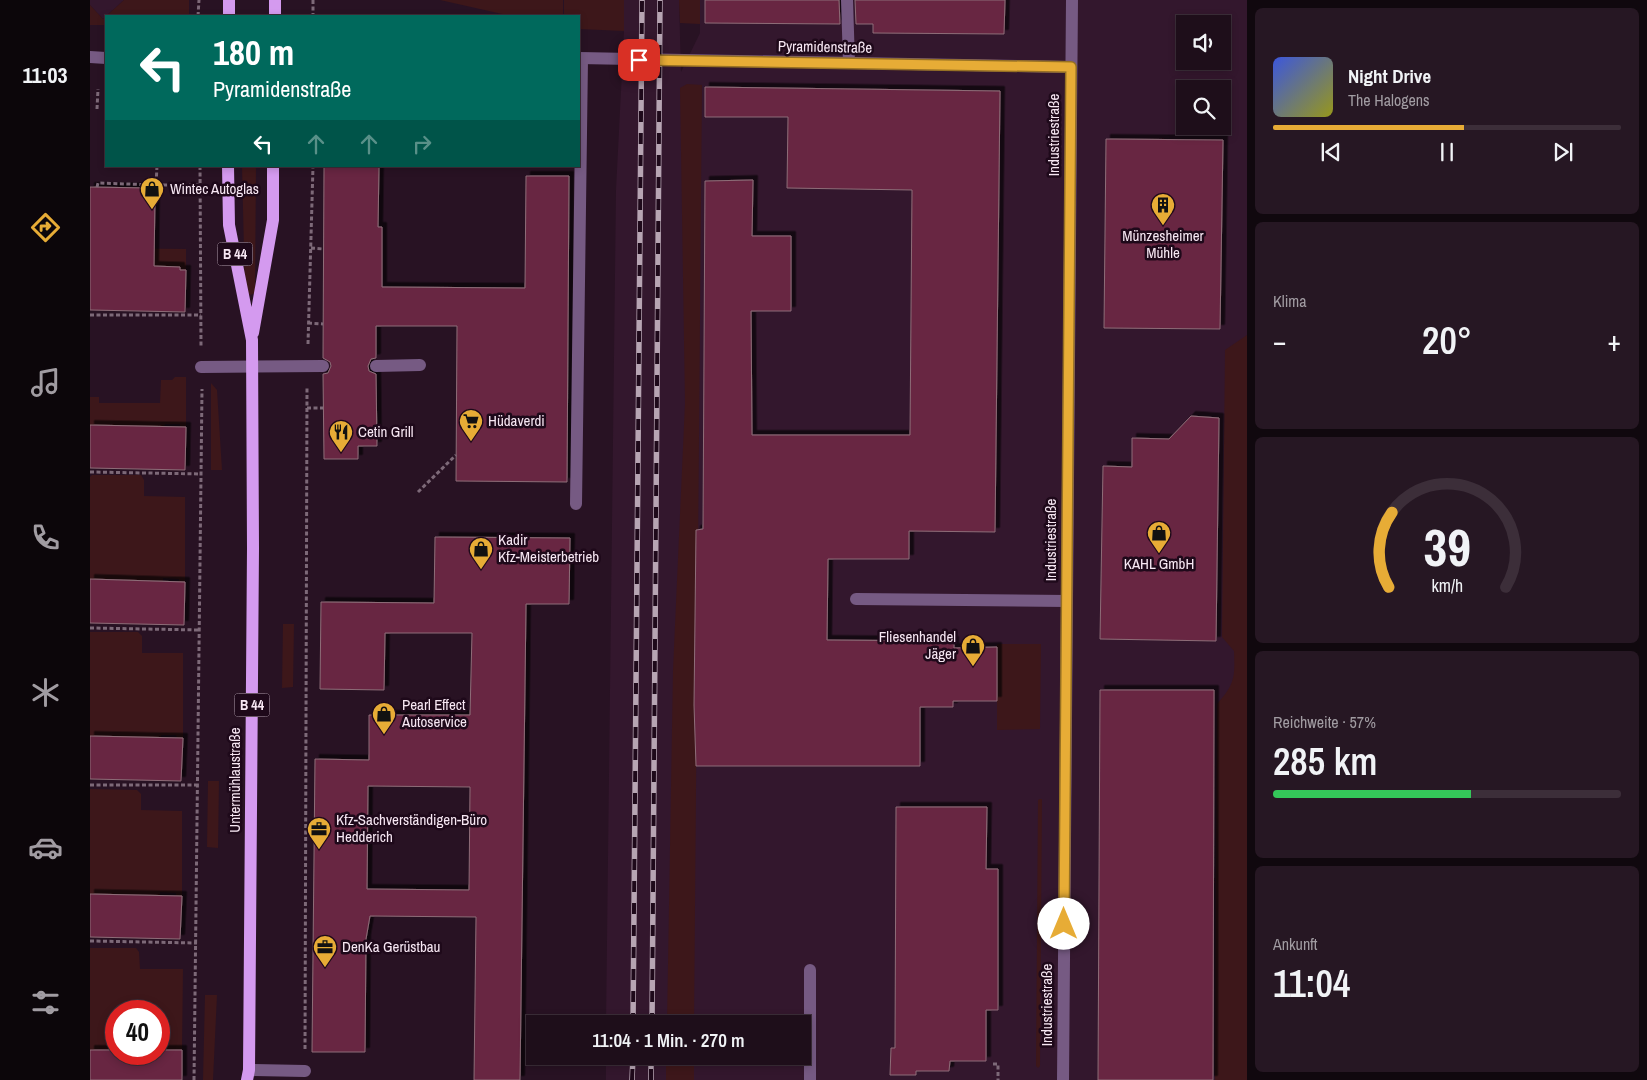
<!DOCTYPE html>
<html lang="de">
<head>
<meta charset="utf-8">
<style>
  :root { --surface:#1e0e1a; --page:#261723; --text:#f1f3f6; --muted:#a19ca2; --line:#3c2e39; --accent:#e7ac36 }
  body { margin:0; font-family:"Archivo Narrow",sans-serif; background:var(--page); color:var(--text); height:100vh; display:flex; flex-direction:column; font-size:19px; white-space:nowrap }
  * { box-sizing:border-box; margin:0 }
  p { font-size:16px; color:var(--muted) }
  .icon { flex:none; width:28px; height:28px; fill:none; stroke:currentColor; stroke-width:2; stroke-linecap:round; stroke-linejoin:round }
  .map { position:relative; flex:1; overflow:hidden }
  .panel { display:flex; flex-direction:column; gap:8px; padding:8px; background:#10080e; width:400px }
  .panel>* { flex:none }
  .hud { position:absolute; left:15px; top:15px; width:475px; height:152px; border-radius:0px; box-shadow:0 2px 8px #0003,0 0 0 1px var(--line); background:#00695c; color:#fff; overflow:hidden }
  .fabs { position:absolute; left:1086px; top:15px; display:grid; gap:10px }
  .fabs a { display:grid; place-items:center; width:55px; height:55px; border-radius:0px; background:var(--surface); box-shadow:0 2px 8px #0003,0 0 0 1px var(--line); font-size:25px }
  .speed { position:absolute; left:15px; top:1000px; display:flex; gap:10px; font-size:25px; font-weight:700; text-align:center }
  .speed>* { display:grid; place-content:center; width:65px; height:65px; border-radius:50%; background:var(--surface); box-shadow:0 2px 8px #0003,0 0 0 1px var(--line); line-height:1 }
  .speed .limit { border:8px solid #d22; background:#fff; color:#111 }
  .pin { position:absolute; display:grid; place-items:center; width:42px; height:42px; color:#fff; margin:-21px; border-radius:10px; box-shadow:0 2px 8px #0006 }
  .me { position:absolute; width:55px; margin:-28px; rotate:0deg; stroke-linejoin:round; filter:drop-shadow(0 0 4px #0008) }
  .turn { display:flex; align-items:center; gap:18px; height:105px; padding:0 25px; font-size:22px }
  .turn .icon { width:65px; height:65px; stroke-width:2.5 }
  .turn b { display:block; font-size:35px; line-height:42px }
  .lanes { display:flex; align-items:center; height:48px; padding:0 25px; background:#0003; justify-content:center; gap:25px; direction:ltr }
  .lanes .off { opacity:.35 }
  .big { font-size:38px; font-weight:600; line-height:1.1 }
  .panel .tile { flex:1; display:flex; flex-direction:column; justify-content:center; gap:8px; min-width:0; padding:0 18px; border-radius:8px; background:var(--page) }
  .panel .dial { align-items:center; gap:0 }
  .dial svg { height:130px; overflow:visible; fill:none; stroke:var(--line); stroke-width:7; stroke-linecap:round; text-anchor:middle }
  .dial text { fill:var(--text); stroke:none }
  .song { display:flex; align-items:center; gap:15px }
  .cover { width:60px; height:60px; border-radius:8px; background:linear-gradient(135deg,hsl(230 70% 55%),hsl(60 70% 35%)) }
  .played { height:5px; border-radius:2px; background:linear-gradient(90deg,var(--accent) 55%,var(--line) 55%) }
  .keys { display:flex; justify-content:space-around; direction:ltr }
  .heat { display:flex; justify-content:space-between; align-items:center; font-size:28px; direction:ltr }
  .charge { height:8px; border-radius:4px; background:linear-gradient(90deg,#34c759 57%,var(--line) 0) }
  .trip { position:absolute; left:436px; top:1015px; width:285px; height:50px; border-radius:0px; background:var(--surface); box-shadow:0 2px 8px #0003,0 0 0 1px var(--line); font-weight:600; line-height:50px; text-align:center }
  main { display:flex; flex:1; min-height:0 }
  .tabs { display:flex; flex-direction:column; width:90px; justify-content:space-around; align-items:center; background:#0c060a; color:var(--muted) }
  .tabs .icon { width:35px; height:35px }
  .tabs .selected { color:var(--accent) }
  .tabs b { font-size:22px; color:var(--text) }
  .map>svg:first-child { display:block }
</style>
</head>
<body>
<main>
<nav class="tabs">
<b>11:03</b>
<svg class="icon selected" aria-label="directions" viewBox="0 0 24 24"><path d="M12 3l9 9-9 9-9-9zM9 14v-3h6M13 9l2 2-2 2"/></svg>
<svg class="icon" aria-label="music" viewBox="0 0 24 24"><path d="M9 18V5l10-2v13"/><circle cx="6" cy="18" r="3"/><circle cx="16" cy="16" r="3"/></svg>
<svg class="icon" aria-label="phone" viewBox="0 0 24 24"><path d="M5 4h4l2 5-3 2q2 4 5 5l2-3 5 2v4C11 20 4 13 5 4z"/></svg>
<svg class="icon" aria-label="climate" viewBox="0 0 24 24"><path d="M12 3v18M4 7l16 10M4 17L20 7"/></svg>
<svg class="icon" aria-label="car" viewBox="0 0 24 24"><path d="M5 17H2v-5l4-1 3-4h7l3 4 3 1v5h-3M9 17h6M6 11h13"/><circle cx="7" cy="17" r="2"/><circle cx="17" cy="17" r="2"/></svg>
<svg class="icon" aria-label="filters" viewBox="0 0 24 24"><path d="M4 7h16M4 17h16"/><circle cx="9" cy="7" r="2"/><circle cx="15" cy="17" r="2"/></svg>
</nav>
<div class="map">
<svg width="1157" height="1080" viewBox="0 0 1157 1080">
  <defs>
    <filter id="shadow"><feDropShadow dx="4.5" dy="-4.5" stdDeviation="0" flood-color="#0009"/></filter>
  </defs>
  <rect width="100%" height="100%" fill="#281223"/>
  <path fill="#33172d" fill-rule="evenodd" d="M0,0H34L13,19L0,5Z
    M522,0H589L591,72L610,33V0H1157V1080H516V1056H712V1024H516L526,190L534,31ZM1095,24H1132V61H1095ZM1095,89H1132V126H1095Z"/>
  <path fill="#3d171a" d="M34,0H99V16H16V25H0V5L13,19Z
    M350,0H473V16H421Z
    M474,0H534V31L489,29V16H474Z
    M589,0H610V24L590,23Z
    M597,84L612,85L604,1024H577L583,670L595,403L590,88Z
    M152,166H166L165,293L160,295L155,293Z
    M0,248L96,249V270H90V267L74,266V269Z
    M1157,335V1080H1125L1127,704C1145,684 1145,677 1144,651L1132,637L1135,350Z
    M85,377H96V427H90V424H75L74,427L0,425V397H9V403H70L71,380H82Z
    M121,383L127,390L132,470H121Z
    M2,475H51L54,480V496L95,497V582H89V579L73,578V581L0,579V477Z
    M193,624H204L203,687L192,688Z
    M0,632H48L52,636V653H93V738H87L86,735H71V738L0,736Z
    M907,644H951L950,729L907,730Z
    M118,781H129L128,848L117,847Z
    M0,789L47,790L51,794V810L92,811V896H86V893L70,892V895L0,894Z
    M950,799H952L950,1066L948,1068L946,1066L948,800Z
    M0,948H46L49,952L50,969H93L92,1050H69V1011H26V1050H0Z
    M115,995H127L123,1080H113Z
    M576,1056H604V1080H576Z"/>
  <path fill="#672843" stroke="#8e6d78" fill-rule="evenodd" filter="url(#shadow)" d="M615,0H749L750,24L615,23Z
    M765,0H915L914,34L783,33V24H766Z
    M615,87L910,91L905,532L819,531V559H738L737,640L864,641V648L907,647V701H863V707H830V766H606L604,705L606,530L613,529L615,181L663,180L662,236H701V311H661L662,435H820L822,190L697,188L698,117H615Z
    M1016,139L1133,140L1130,329L1014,328Z
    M234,166H289L288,227H292V287L435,288L436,176H479L477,482L366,481L367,326H286V358L281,359L278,366L279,371L286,374L287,446H268V459H234L233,374L238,373L241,366L240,362L233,358Z
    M0,187L58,188V198L65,197L64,266L90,267V270H96L95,312L0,310Z
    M1101,416L1129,418L1126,641L1010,639L1013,466L1042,467V438L1079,439Z
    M0,425L96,427L95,470L0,468Z
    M345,537L480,538L479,604H436L430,1080H384L386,917L280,916L276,939L275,1052H222L225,759L279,760V715H380L382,633H295L294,690L230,689L231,602L344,603ZM278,786L380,787L379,890L277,889Z
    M0,579L95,582L94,625L0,623Z
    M1010,690H1124L1123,1080H1008Z
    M0,736L93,738L91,781L0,779Z
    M806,807H897L896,869H908V1010H896V1061H860L859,1071H826V1075H800L801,1048H805Z
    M0,894L92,896L90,939L0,937Z
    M0,1050H26V1054H69V1050H92V1080H0Z"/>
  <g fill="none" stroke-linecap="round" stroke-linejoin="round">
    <path stroke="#7d6978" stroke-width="3" stroke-dasharray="4 2.5" stroke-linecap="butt" d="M223,0V16
      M108,16L109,0
      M7,109L8,89
      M67,166L66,185H110
      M110,166L111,346
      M7,187L8,183L66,185
      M221,248L233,249
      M0,315H111
      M218,323L233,324
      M218,344L223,166
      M217,408H233
      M0,472L112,474
      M328,492L366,455
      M0,628L110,630
      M0,785H108
      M0,941L107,943
      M215,1049L217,388
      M903,1064H908V1080
      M104,1080L112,389"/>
    <path stroke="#765a83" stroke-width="12" d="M757,0L759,63
      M286,366L330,365
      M111,367L233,366
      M486,504L492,59
      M766,599L977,601
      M159,1070L215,1071
      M720,1080V970"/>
    <path stroke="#765a83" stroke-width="12" d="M0,57L16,58
      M489,58L981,67"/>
    <path stroke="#765a83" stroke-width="12" d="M973,1080L982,0"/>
    <path stroke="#d49aef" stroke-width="12" d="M139,16V0
      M185,16V0
      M138,166L139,225L162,340L163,548L159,1070L157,1080
      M163,333L183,220V166"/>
    <g stroke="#b7a5b3" stroke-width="5.5">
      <path id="rail" d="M543,1024L552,0
        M562,1024L570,0
        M542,1080L543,1056
        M561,1080V1056"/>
    </g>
    <use href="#rail" stroke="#1e091a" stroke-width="4" stroke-dasharray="11" stroke-linecap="butt"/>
  </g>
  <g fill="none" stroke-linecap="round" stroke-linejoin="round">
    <g stroke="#967023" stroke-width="12">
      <path id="route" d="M549,60L981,67L974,924"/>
    </g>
    <use href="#route" stroke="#e7ac36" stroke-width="9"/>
  </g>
  <defs>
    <g id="shop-pin" transform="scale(1.25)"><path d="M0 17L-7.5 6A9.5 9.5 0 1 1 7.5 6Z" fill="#e7ac36" stroke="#1e091a"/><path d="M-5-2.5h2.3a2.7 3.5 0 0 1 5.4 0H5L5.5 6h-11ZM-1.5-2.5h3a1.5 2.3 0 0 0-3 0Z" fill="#111"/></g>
    <g id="building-pin" transform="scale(1.25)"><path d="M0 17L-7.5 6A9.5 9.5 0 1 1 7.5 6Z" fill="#e7ac36" stroke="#1e091a"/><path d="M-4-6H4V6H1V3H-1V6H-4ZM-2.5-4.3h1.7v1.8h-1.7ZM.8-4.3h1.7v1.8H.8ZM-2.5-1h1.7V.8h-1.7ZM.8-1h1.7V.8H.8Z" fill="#111"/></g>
    <g id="supermarket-pin" transform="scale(1.25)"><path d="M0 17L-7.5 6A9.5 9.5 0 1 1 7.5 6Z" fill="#e7ac36" stroke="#1e091a"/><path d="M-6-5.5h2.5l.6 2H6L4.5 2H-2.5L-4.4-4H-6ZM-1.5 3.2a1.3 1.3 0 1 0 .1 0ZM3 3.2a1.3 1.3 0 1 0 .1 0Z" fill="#111"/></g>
    <g id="restaurant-pin" transform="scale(1.25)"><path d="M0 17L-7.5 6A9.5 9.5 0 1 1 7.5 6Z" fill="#e7ac36" stroke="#1e091a"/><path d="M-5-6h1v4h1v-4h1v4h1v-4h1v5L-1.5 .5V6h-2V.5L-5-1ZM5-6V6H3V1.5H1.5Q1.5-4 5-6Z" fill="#111"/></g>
    <g id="office-pin" transform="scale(1.25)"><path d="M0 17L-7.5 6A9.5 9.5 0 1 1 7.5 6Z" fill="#e7ac36" stroke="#1e091a"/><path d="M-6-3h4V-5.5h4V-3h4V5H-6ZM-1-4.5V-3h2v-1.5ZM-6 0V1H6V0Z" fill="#111"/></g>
  </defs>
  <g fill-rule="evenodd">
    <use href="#shop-pin" x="62" y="189"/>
    <use href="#building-pin" x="1073" y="205"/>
    <use href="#supermarket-pin" x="381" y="421"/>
    <use href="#restaurant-pin" x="251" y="432"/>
    <use href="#shop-pin" x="1069" y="533"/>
    <use href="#shop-pin" x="391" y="549"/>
    <use href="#shop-pin" x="883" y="646"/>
    <use href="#shop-pin" x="294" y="714"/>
    <use href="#office-pin" x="229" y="829"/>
    <use href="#office-pin" x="235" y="947"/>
  </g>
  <g text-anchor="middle" stroke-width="5" stroke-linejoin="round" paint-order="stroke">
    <g fill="#1e091a" stroke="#b6a4b2" stroke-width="1">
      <rect x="127.5" y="242.5" width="35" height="23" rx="4"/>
      <rect x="144.5" y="693.5" width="35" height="23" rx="4"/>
    </g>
    <g font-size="14" font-weight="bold" fill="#f7e7f3">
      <text x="145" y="259">B 44</text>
      <text x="162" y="710">B 44</text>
    </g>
    <g font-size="15" fill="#f7e7f3" stroke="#1e091a">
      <text transform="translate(735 47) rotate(1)" y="5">Pyramidenstraße</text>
      <text transform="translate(964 135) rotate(-90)" y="5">Industriestraße</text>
      <text transform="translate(961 540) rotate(-90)" y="5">Industriestraße</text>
      <text transform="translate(145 780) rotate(-90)" y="5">Untermühlaustraße</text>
      <text transform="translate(957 1005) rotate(-90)" y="5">Industriestraße</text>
    </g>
    <g font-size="15" fill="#f7e7f3" stroke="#1e091a" text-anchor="start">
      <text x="80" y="194">Wintec Autoglas</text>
      <text x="1073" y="241" text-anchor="middle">Münzesheimer<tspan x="1073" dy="17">Mühle</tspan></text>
      <text x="398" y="426">Hüdaverdi</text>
      <text x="268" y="437">Cetin Grill</text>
      <text x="408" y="545">Kadir<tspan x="408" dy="17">Kfz-Meisterbetrieb</tspan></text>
      <text x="1069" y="569" text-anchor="middle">KAHL GmbH</text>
      <text x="866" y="642" text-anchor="end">Fliesenhandel<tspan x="866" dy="17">Jäger</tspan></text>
      <text x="312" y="710">Pearl Effect<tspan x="312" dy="17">Autoservice</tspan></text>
      <text x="246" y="825">Kfz-Sachverständigen-Büro<tspan x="246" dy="17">Hedderich</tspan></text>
      <text x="252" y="952">DenKa Gerüstbau</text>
    </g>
  </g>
</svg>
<div class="fabs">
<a><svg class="icon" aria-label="sound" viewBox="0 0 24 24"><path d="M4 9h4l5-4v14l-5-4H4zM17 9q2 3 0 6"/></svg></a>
<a><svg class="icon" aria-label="search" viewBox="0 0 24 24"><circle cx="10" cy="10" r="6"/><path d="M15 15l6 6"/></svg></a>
</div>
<div class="speed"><div class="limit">40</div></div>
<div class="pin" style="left:549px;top:60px;background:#d93025"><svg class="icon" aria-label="arrive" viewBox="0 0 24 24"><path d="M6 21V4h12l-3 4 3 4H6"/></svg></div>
<svg class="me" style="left:974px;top:924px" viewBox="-20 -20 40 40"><circle r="19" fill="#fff"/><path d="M0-13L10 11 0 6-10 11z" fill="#e7ac36"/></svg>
<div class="trip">11:04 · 1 Min. · 270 m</div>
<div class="hud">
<div class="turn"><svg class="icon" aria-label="left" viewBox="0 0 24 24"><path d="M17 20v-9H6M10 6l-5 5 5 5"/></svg><div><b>180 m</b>Pyramidenstraße</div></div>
<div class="lanes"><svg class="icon" aria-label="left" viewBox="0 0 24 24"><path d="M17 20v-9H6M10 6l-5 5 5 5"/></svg><svg class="icon off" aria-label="ahead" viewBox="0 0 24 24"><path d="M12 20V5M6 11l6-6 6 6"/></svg><svg class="icon off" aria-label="ahead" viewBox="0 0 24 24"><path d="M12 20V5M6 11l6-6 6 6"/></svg><svg class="icon off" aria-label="right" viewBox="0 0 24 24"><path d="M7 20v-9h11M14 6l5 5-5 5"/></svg></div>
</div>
</div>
<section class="panel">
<div class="tile">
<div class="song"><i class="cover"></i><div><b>Night Drive</b><p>The Halogens</p></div></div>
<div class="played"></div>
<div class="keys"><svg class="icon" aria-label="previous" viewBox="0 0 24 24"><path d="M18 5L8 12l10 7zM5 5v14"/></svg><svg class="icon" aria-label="pause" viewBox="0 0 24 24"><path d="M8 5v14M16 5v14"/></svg><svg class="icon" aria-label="next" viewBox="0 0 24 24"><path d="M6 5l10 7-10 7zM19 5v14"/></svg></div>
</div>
<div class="tile"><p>Klima</p>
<div class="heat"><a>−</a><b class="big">20°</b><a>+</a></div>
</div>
<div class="tile dial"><svg viewBox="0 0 100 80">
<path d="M14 69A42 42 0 1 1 86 69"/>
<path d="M14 69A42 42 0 0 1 16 23" stroke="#e7ac36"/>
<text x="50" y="56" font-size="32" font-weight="700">39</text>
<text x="50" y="72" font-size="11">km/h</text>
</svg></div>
<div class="tile"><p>Reichweite · 57%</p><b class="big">285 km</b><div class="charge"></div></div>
<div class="tile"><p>Ankunft</p><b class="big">11:04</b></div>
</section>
</main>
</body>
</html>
